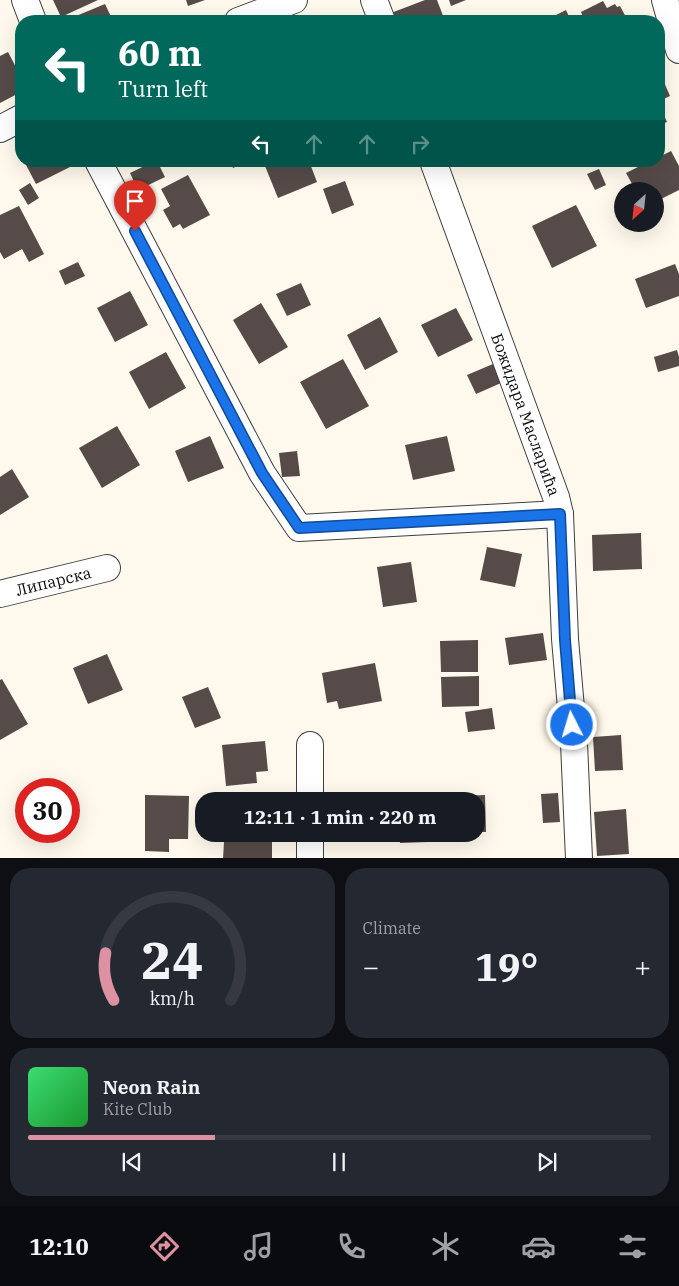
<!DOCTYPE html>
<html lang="en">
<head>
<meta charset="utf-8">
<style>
  :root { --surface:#171b24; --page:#242831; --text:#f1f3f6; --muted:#9ea1a6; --line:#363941; --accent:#de91a2 }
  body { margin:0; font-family:"IBM Plex Serif",serif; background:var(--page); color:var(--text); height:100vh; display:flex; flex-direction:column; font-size:19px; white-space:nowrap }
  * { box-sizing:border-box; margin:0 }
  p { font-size:16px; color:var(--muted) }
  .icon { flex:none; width:28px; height:28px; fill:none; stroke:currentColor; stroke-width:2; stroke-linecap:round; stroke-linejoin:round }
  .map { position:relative; height:858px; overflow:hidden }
  .drawer { display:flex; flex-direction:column; gap:10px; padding:10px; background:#0d0f14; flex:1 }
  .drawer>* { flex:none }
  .top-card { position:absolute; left:15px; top:15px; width:650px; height:152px; border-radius:20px; box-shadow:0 5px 20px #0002; background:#00695c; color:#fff; overflow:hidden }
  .needle { width:32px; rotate:207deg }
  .buttons { position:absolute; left:614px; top:182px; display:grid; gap:10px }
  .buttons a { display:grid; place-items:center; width:50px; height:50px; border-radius:50%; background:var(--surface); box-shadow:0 5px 20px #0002; font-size:25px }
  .speed { position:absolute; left:15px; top:778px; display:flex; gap:10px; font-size:25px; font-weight:700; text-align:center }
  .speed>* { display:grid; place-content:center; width:65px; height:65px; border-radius:50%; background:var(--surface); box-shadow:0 5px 20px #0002; line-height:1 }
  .speed .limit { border:8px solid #d22; background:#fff; color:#111 }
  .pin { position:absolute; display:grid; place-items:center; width:42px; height:42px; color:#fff; margin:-51px -21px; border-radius:50% 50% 50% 0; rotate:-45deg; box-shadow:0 0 5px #0007 }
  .pin .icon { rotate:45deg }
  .me { position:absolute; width:55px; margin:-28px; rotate:355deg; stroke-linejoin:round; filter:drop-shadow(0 0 4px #0008) }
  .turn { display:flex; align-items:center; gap:18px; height:105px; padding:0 20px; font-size:22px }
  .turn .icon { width:65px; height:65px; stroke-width:2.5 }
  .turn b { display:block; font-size:35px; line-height:42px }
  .lanes { display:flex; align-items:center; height:48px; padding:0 20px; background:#0003; justify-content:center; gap:25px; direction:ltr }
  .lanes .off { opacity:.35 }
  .big { font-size:38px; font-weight:800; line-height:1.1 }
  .drawer .tile { flex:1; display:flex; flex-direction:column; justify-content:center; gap:8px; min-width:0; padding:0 18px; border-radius:20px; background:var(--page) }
  .drawer .dial { align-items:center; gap:0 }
  .dial svg { height:130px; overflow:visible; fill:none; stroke:var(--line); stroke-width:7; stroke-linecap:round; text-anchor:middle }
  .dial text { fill:var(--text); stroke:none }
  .song { display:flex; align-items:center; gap:15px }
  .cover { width:60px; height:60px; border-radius:8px; background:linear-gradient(135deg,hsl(140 70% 55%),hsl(130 70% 35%)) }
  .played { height:5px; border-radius:2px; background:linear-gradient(90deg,var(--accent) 30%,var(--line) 30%) }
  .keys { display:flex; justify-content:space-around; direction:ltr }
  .heat { display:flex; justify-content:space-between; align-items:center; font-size:28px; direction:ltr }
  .drawer .tiles { flex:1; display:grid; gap:10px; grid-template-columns:1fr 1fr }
  .tile:last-child { grid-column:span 2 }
  .trip { position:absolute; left:195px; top:792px; width:290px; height:50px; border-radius:20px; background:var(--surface); box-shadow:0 5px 20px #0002; font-weight:800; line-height:50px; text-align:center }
  .dock { display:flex; height:80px; justify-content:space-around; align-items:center; background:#090b0e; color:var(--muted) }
  .dock .icon { width:35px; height:35px }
  .dock .selected { color:var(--accent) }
  .dock b { font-size:22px; color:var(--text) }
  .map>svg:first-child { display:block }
</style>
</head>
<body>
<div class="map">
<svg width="679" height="859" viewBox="0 0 679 859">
  <rect width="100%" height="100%" fill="#fff8ec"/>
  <path fill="#564b48" d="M53,0H98L61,17Z
    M186,0H205L188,6Z
    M425,0H437L445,21H394L391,13Z
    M449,0H466L451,6Z
    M603,1L607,8L615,4L617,7L620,6L628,21H581L584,19L581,12Z
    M105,4L113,21H64Z
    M566,10L571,21H554L552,17Z
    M8,52L21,77V92L0,103V56Z
    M659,56L665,71L659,74Z
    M663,80L670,96L659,101V81Z
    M659,104L667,122L659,125Z
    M671,151L679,166V190L655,202V191H636L626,173L650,161H659V157Z
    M24,161H72L74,165L36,184Z
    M155,161H157L165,177L138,190L130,173Z
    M230,161H248L233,168Z
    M277,161H309L317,182L278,198L265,166Z
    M599,169L606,185L595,190L587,174Z
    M188,175L210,215L183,229L180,224L173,228L163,210L170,206L161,189Z
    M345,181L354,205L332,214L323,189Z
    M30,183L39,198L28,205L19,190Z
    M576,205L597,246L552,268L532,226Z
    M19,206L44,254L29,262L22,249L4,259L0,252V215Z
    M78,262L85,276L65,285L59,271Z
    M675,264L679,274V296L646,308L635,279Z
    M301,283L311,305L287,316L276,294Z
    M130,291L148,325L115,342L97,308Z
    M261,303L288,347L259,364L233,320Z
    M456,308L473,340L438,357L421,325Z
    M380,317L398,352L365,370L347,335Z
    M677,350L679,357V366L658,372L654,357Z
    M166,352L186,388L149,409L129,372Z
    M343,359L369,406L326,429L300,382Z
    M493,364L501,383L476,394L467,375Z
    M117,426L140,465L102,488L79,448Z
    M210,436L224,468L188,482L175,451Z
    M447,436L455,471L413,480L405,445Z
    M297,451L300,476L282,477L279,453Z
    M12,469L29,497L0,515V477Z
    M641,533L642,569L593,571L592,535Z
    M487,547L522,554L515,587L480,580Z
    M411,562L417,602L383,607L377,567Z
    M543,633L547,660L509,665L505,638Z
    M478,640V672H441L440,641Z
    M107,654L123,690L88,704L73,668Z
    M375,663L382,701L339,709L337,701L327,703L322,673Z
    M479,676V706L442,707L441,677Z
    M2,679L28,724L0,740V680Z
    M208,687L221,718L195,728L182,697Z
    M492,708L495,729L468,732L465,712Z
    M621,735L623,770L595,771L593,737Z
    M265,741L268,771L256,772L257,783L226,786L222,745Z
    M558,793L560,822L543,823L541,794Z
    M145,795L189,796L188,839H169V852L145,851Z
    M485,795L486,832H476V801H435V797Z
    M626,809L629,854L597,856L594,812Z
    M399,834H428V842L400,843Z
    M224,842H272V859H223Z"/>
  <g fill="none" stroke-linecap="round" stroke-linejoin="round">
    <g stroke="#3f3f3f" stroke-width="28">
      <g id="minor">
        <path d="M25,0L33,21"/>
        <path d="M374,0L382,21"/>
        <path d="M665,0L679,50"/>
        <path d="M238,21L294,0"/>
        <path d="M0,129L21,118"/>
        <path d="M98,161L262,473L299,528L560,514"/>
        <path id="s1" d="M433,161L556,497L560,514L565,639L574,743L579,859"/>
        <path id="s2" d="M0,594L107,568"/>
        <path d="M310,745V801"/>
        <path d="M310,834V859"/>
      </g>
    </g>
    <use href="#minor" stroke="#fff" stroke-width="26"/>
  </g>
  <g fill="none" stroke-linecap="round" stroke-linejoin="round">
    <g stroke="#114b97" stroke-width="12">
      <path id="route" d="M135,231L262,473L299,528L560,514L565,640L572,725"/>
    </g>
    <use href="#route" stroke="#1a73e8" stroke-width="9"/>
  </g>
  <g text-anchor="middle" stroke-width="5" stroke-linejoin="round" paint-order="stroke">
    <g font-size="16" fill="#0c0c0c" stroke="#fff">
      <text dy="6" stroke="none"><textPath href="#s1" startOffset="270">Божидара Масларића</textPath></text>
      <text dy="6" stroke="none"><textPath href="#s2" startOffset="55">Липарска</textPath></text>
    </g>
  </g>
</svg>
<div class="buttons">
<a><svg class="needle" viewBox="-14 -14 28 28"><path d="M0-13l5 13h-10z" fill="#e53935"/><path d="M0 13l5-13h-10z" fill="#9ea1a6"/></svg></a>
</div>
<div class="speed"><div class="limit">30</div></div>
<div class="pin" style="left:135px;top:231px;background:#d93025"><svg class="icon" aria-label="arrive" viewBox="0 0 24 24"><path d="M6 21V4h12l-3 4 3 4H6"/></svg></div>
<svg class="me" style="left:572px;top:725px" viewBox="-20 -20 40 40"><circle r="17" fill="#1a73e8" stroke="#fff" stroke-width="3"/><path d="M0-11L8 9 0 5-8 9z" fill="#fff"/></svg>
<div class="trip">12:11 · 1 min · 220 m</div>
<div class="top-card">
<div class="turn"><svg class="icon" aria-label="left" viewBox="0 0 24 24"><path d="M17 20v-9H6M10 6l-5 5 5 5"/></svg><div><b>60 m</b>Turn left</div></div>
<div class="lanes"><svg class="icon" aria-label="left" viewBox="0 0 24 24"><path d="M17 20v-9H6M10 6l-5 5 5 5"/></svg><svg class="icon off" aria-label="ahead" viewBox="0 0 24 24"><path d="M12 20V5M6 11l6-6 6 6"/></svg><svg class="icon off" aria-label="ahead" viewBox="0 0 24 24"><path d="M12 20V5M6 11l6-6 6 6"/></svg><svg class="icon off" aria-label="right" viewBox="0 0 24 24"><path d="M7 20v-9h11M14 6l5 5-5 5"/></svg></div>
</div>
</div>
<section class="drawer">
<div class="tiles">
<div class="tile dial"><svg viewBox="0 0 100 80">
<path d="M14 69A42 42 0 1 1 86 69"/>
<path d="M14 69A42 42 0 0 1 9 40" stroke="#de91a2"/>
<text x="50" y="56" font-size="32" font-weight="700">24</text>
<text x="50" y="72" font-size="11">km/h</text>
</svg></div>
<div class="tile"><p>Climate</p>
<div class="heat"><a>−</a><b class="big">19°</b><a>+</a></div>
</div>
<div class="tile">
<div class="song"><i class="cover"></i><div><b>Neon Rain</b><p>Kite Club</p></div></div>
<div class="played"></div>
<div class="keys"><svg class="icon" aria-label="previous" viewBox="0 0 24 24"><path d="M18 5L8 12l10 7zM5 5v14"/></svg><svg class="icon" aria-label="pause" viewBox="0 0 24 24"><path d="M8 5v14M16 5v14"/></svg><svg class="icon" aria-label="next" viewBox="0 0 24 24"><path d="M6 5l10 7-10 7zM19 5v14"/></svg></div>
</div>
</div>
</section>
<nav class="dock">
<b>12:10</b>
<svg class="icon selected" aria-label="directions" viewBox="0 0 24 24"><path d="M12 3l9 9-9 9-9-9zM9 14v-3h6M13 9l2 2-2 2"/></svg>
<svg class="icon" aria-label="music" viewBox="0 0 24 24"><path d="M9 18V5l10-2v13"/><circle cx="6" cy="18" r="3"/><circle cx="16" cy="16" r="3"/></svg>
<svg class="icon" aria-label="phone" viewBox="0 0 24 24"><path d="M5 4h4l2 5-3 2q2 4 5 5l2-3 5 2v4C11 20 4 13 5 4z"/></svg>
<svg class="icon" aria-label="climate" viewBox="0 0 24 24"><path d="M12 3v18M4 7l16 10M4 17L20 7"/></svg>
<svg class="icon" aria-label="car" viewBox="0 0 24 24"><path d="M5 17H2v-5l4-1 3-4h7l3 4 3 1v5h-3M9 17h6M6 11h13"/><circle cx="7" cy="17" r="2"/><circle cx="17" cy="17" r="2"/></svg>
<svg class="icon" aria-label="filters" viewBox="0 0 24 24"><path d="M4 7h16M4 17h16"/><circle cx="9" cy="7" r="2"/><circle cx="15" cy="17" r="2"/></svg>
</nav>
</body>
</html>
